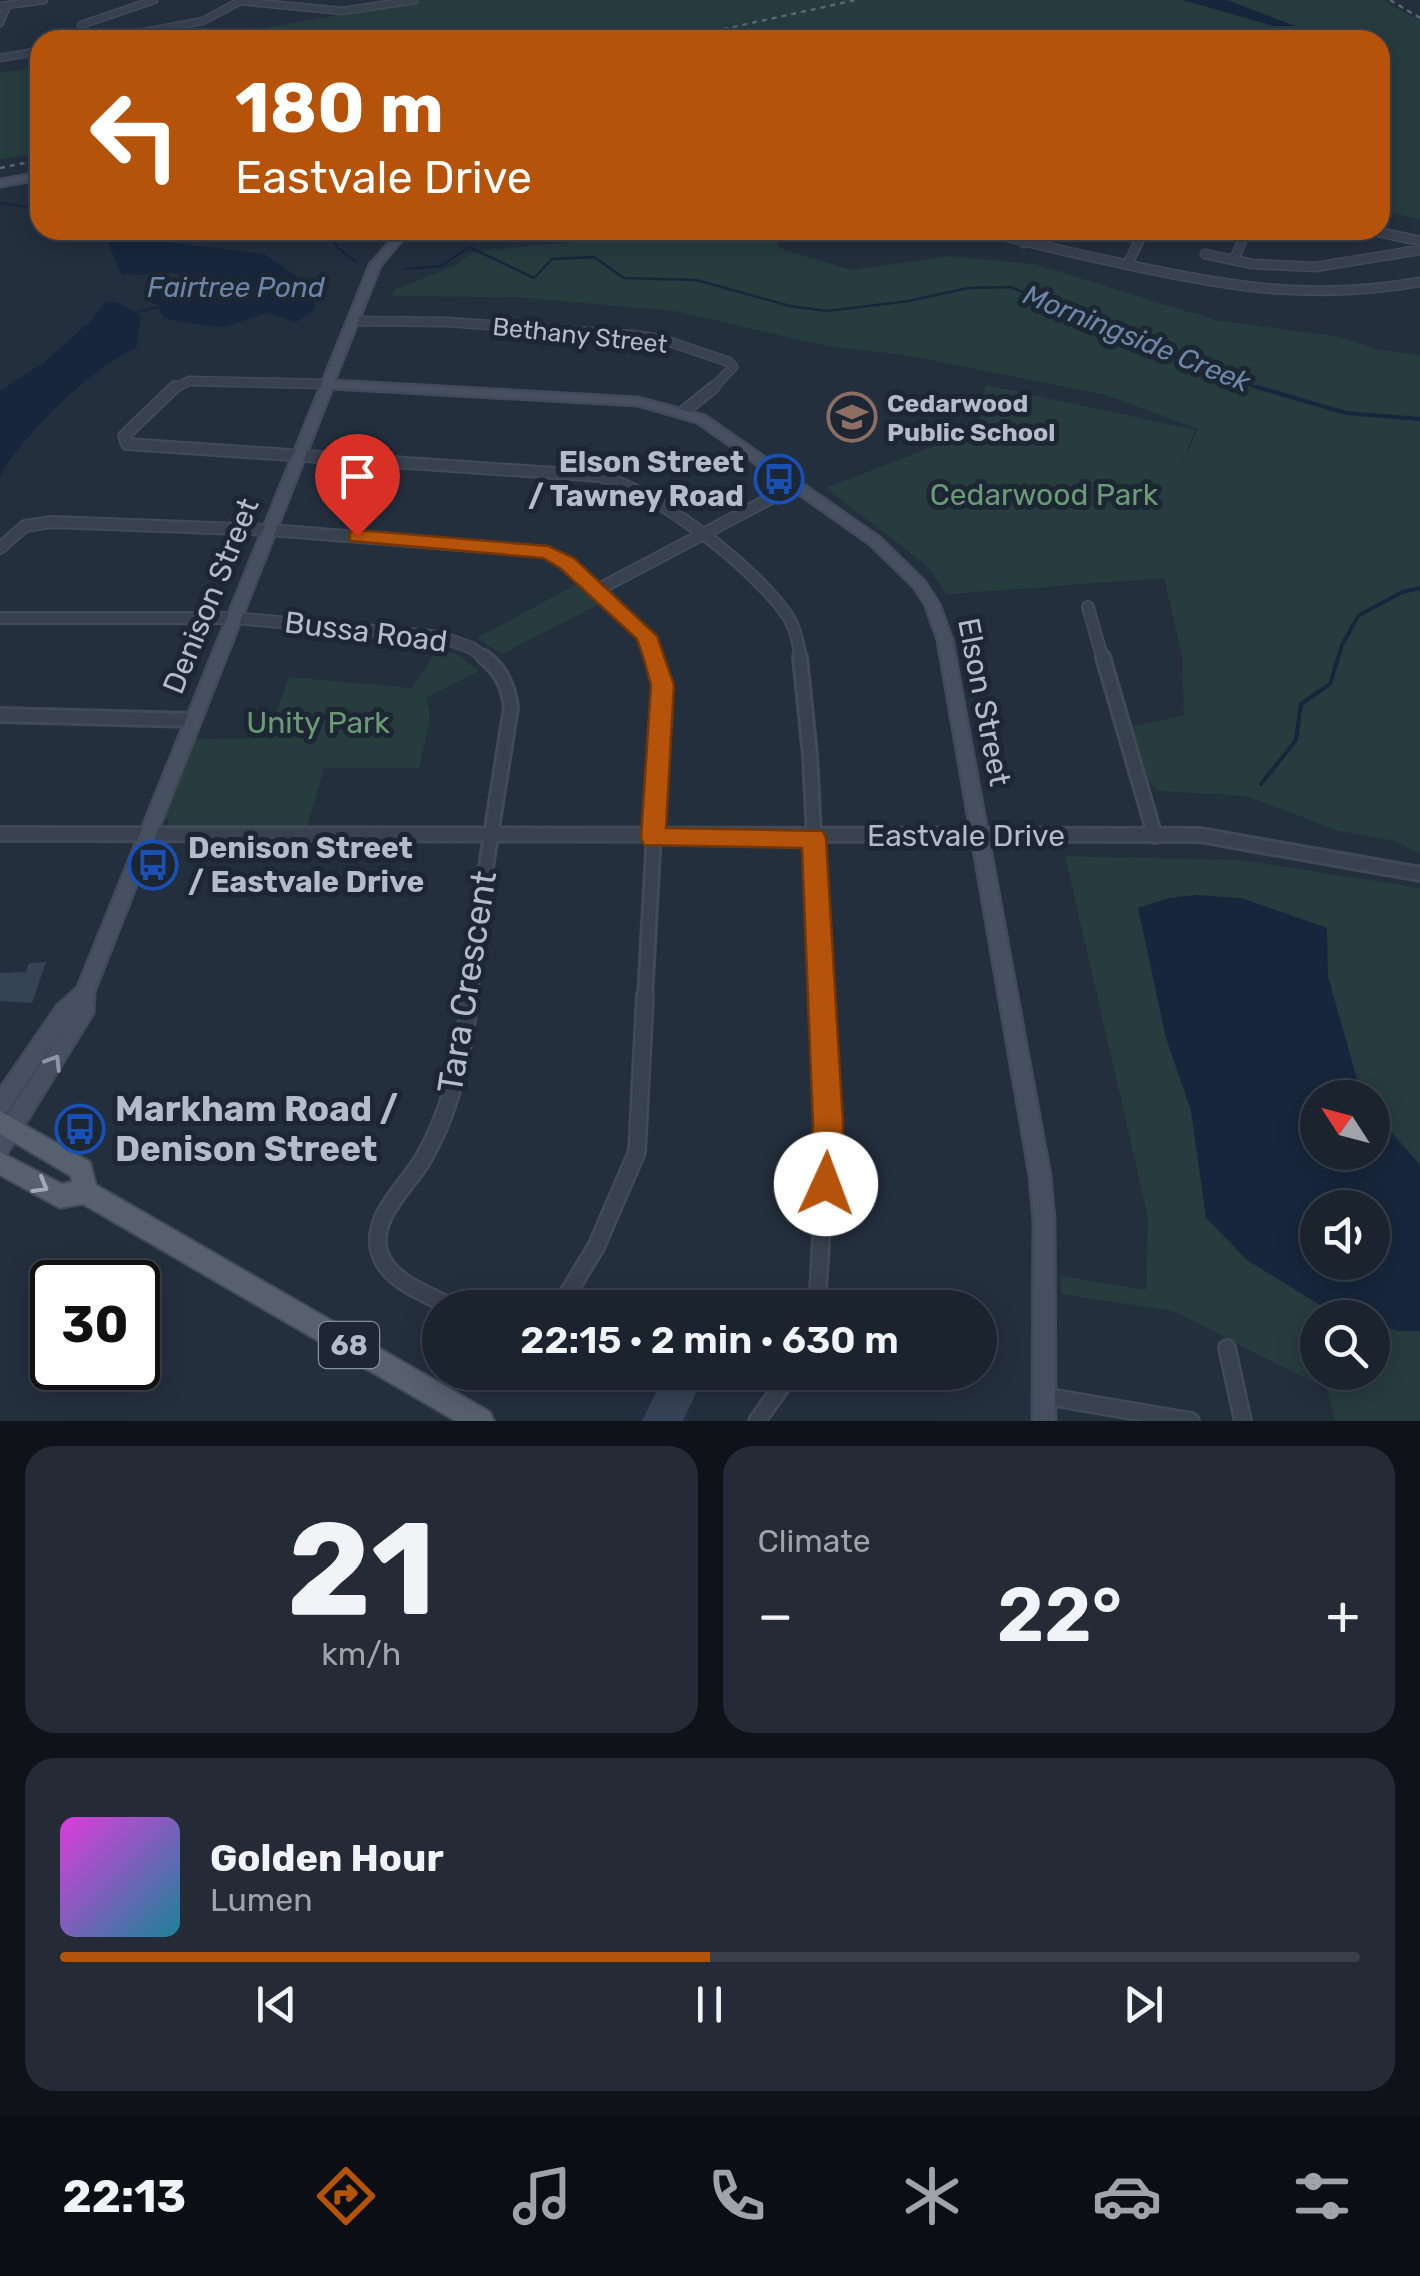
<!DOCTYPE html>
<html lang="en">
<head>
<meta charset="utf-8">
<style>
  :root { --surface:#1b232e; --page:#242b36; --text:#f1f3f6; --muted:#a0a4aa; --line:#39404a; --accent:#b45309 }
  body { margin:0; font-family:Rubik,sans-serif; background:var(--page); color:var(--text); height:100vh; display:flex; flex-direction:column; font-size:38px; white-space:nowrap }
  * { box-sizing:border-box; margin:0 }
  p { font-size:32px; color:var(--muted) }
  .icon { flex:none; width:55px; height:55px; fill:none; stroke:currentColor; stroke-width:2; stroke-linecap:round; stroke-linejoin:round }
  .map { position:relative; height:1421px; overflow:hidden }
  .drawer { display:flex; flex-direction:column; gap:25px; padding:25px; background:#0f1319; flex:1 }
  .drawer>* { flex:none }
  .guide { position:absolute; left:30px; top:30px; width:1360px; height:210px; border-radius:30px; box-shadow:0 5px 25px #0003,0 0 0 2px var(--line); background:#b45309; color:#fff; overflow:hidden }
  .needle { width:65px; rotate:306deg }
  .fabs { position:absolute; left:1300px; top:1080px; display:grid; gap:20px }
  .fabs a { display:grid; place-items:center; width:90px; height:90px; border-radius:50%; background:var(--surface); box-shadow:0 5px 25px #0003,0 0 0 2px var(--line); font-size:50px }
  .speed { position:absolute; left:30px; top:1260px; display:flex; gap:20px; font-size:50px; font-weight:700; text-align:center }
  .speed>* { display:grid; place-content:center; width:130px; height:130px; border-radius:50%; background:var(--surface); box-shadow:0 5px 25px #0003,0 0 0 2px var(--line); line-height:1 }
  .speed .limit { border:5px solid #111; border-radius:15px; background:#fff; color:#111 }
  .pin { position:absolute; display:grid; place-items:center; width:85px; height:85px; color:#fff; margin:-102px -42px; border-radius:50% 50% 50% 0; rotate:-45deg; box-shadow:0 0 10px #0007 }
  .pin .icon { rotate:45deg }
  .me { position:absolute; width:110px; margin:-55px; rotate:2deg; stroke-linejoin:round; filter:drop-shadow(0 0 8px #0008) }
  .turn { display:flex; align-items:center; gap:35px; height:210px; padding:0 40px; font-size:45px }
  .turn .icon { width:130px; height:130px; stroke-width:2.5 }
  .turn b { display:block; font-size:70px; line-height:85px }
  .big { font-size:75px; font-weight:600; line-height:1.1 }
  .drawer .card { flex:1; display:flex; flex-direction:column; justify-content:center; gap:15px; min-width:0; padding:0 35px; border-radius:30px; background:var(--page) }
  .drawer .dial { align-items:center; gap:0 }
  .dial b { font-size:130px; line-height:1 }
  .song { display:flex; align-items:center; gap:30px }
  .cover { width:120px; height:120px; border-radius:15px; background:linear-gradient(135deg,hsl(300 70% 55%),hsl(190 70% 35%)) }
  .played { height:10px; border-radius:5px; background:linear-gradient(90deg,var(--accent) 50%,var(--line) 50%) }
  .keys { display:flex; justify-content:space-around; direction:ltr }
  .heat { display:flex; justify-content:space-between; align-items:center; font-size:55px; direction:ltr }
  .drawer .tiles { flex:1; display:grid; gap:25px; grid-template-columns:1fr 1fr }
  .card:last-child { grid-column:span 2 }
  .trip { position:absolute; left:422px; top:1290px; width:575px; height:100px; border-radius:50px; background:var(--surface); box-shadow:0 5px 25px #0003,0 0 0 2px var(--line); font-weight:600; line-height:100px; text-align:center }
  .menu { display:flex; height:160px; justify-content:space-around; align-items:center; background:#0b0e12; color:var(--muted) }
  .menu .icon { width:70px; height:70px }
  .menu .active { color:var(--accent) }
  .menu b { font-size:45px; color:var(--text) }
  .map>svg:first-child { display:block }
</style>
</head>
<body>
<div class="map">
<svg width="1420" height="1421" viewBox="0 0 1420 1421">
  <rect width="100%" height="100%" fill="#242f3e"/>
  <path fill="#263c3f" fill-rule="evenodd" d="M427,0H1382L1420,21V219L1380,211V40H693L703,37L687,33L650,40H191Z
    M40,66V152L0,159V73Z
    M664,230H774L779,248L851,270L949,256L1034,264L1215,320L1334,336L1381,350L1420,355V854L1396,841L1339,831L1247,796L1160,791L1133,769L1122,740L1132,727L1184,715L1182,657L1164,578L947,594L926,565L826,488L976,430L986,385L1195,430L1181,466L1198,429L1106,395L905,355L827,346L675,311L515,297L392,296L394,290L454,266L475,251L660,234Z
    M579,583L601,603L502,654L477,638Z
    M438,648L458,655L479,671L427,697L430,718L419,768H324L307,826L170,825L165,816L196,739L267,738L289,677L412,688Z
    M1065,856L1239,860L1420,888V1421H1335L1327,1389L1173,1311L1061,1294V1276L1146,1290L1148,1217ZM1318,1098H1372V1152H1318ZM1318,1208H1372V1262H1318ZM1318,1318H1372V1372H1318Z"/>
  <path fill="#17263c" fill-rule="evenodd" d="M1183,0H1227L1295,26H1274Z
    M70,230H186L171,236L173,243L264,254L311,286L316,309L296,322L266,313L224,327L178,322L163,317L158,305L150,302L154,293L150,288L200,279L173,273L122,275L108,243Z
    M106,301L118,303L141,316L136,348C90,369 25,433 0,476V391L43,363L91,321Z
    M1196,895L1241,898L1327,928L1328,976L1362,1097L1318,1098V1152H1372L1373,1111L1420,1165V1331H1398L1373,1323L1372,1318L1356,1317L1320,1305L1247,1260L1206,1218L1191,1111L1166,1038L1138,908L1169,898ZM1318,1208H1372V1262H1318Z"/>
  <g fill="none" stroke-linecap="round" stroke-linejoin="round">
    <path stroke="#17263c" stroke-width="2.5" d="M0,203L34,208
      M328,230L338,248L356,262
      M405,269L441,266L469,247L534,278L552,259L594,257L624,278L696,280L790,306L827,311L909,301L968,288L1010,287L1147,340L1170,356L1264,390
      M133,313L162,306"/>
    <path stroke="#17263c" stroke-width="4" d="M1257,387L1346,413L1420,419
      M1261,784L1296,740L1301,704L1330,684L1342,645L1358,616L1402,592L1420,588"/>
  </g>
  <path fill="#364354" d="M46,962L32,1003L0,1001V973L26,972L29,963Z
    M666,1372H684L701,1382L683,1421H642Z"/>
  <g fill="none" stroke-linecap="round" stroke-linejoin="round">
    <g stroke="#414a57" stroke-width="9">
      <path id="street-far4" d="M240,1L342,11L415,0
        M0,6L44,0
        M0,23L7,6
        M88,40L81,25L154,0
        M103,40L203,21L242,0
        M0,58L40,51"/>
    </g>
    <g stroke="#414a57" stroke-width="11">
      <path id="street-far3" d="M983,230C1030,244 1077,254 1124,264C1229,287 1313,301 1420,282
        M1369,230L1420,241
        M1024,243L1037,230
        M1205,254L1252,264L1315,267L1420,250
        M1234,260L1247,230
        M1127,265L1145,230
        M353,321L447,322L632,335L661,339L729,362L733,367L711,390
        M172,390L189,381L328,384"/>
    </g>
    <g stroke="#414a57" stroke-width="14">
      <path id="street-far2" d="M175,387L124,436L127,444L600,476C658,493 752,565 787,615C796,628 799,645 801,660
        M683,412L714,387
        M0,548L25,526L51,522L270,530L548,552L599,589L646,635L654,660
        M599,589L796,485
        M1088,607L1103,660
        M0,618H235L441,637L472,648L487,660"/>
    </g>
    <g stroke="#414a57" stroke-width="18">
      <path id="street-far1" d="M800,657L810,755L822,998
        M1103,657L1155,836
        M0,715L194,720
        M0,834L1200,835L1420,874
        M470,998L478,918L511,707C508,686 501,670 484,657
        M645,998L662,685L653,657"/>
    </g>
    <g stroke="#414a57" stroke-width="20">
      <path id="street" d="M454,1308C430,1295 390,1283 380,1254C368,1218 407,1187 423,1159C452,1110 464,1052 470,996
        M559,1308L596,1247L637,1152L645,996
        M817,1308L828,1124L822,996
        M1227,1348L1243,1421
        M1044,1396L1191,1421
        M757,1421L792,1372"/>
    </g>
    <g stroke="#414a57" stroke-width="5">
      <path id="secondary" d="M40,173V179L0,186V180Z
        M400,230H410L380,266L334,381L638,398L705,416L880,538L924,581L939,604L952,640L1050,1176L1054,1220L1055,1421H1033L1034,1220L1030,1176L938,640L925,604L914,587L870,544L697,422L638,405L332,388L94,992L93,1013L7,1153L0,1155V1128L73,1014L7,1111L0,1114V1089L58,1005L78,987L370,265Z"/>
    </g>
    <g stroke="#414a57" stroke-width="4">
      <path id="primary" d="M0,1111L90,1162L96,1185L490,1412L494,1421H456L83,1204L60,1208L0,1175V1152L62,1184L72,1182L71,1176L0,1134Z"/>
    </g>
    <use href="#street-far4" stroke="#38414e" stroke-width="6"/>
    <use href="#street-far3" stroke="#38414e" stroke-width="8"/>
    <use href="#street-far2" stroke="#38414e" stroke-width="10"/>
    <use href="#street-far1" stroke="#38414e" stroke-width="12"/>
    <use href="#street" stroke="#38414e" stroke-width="15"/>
    <use href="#secondary" fill="#465061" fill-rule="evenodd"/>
    <use href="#primary" fill="#56606e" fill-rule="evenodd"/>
    <path stroke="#5a6575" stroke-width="2.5" stroke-dasharray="5 5" stroke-linecap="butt" d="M1390,0L1420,18
      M674,40L856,0
      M0,168L40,160"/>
  </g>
  <defs><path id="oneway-chevron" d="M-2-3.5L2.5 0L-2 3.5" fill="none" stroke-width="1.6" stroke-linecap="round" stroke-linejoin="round" transform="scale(2.5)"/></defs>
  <use stroke="#8e96a5" href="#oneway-chevron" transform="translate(54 1062) rotate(-58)"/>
  <use stroke="#a1aab7" href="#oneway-chevron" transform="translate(41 1186) rotate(30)"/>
  <path fill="#b45309" stroke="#753606" stroke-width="2.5" d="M357,530L548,546L574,558L657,636L674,685L666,828L823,831L826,838L843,1124L841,1184L837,1195L826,1199L815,1195L811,1184L813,1124L802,848L644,845L641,838L651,685L643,656L637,639L560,568L543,558L350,541V532Z"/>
  <defs>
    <g id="school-ring" transform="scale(2.5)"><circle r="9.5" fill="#1d2633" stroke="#8d6e63" stroke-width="1.5"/><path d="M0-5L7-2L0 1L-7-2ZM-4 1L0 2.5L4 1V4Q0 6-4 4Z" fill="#8d6e63"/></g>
    <g id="bus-ring" transform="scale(2.5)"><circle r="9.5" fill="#1d2633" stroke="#1a4fb4" stroke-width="1.5"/><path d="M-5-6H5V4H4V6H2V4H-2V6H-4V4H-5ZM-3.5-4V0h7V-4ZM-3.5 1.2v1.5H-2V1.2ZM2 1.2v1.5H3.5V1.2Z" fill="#1a4fb4"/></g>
  </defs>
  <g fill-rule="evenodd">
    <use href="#school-ring" x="852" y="417"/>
    <use href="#bus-ring" x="779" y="479"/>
    <use href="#bus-ring" x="153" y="865"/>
    <use href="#bus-ring" x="80" y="1129"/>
  </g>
  <g text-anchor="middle" stroke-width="10" stroke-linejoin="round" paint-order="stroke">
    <g font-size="25" fill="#b4bcc9" stroke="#1d2633">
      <text transform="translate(580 335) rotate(6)" y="9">Bethany Street</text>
    </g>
    <g font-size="25" font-weight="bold" fill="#b4bcc9" stroke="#1d2633" text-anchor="start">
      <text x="887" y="412">Cedarwood<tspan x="887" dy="29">Public School</tspan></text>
    </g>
    <g font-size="28" font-style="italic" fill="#6d86a8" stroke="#1d2633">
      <text x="236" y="297">Fairtree Pond</text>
      <text transform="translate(1137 338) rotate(22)" y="10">Morningside Creek</text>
    </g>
    <rect fill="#1d2633" stroke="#878f9c" stroke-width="2.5" x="319" y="1322" width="60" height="46" rx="8"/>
    <g font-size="28" font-weight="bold" fill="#b4bcc9">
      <text x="349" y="1355">68</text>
    </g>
    <g font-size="30" font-weight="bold" fill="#b4bcc9" stroke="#1d2633" text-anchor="end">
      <text x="744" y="472">Elson Street<tspan x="744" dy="34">/ Tawney Road</tspan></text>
      <text x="188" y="858" text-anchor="start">Denison Street<tspan x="188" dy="34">/ Eastvale Drive</tspan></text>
    </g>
    <g font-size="30" fill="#6b9a76" stroke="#1d2633">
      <text x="1044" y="505">Cedarwood Park</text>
      <text x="318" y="733">Unity Park</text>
    </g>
    <g font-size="30" fill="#b4bcc9" stroke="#1d2633">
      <text transform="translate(211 596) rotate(-68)" y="10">Denison Street</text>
      <text transform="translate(366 632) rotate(7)" y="10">Bussa Road</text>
      <text transform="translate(984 702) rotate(79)" y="10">Elson Street</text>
      <text x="966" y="846">Eastvale Drive</text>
    </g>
    <g font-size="35" fill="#b4bcc9" stroke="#1d2633">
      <text transform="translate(467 982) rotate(-81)" y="12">Tara Crescent</text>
    </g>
    <g font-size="35" font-weight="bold" fill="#b4bcc9" stroke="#1d2633" text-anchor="start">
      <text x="115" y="1121">Markham Road /<tspan x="115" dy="40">Denison Street</tspan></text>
    </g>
  </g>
</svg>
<div class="fabs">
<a><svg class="needle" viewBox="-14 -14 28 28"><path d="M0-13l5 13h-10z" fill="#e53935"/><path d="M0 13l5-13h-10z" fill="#a0a4aa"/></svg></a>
<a><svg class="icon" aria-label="sound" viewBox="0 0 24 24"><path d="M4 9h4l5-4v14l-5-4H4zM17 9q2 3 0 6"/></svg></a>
<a><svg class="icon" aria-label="search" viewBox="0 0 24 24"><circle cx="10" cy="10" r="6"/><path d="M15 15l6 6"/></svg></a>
</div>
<div class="speed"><div class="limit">30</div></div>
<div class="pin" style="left:357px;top:536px;background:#d93025"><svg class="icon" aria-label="arrive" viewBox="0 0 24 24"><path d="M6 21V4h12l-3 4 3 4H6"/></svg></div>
<svg class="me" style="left:826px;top:1184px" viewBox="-20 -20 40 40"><circle r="19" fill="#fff"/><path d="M0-13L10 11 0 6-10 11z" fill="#b45309"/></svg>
<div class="trip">22:15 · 2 min · 630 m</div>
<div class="guide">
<div class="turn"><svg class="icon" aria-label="left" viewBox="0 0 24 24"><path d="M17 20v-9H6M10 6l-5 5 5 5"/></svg><div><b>180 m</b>Eastvale Drive</div></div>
</div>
</div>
<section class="drawer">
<div class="tiles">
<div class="card dial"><b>21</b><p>km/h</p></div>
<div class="card"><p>Climate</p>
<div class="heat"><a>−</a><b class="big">22°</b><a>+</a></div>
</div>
<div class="card">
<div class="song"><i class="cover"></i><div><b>Golden Hour</b><p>Lumen</p></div></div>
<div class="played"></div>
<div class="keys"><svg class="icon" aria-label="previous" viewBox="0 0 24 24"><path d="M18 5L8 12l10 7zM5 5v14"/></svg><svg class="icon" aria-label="pause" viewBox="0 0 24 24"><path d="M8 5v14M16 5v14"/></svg><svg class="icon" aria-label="next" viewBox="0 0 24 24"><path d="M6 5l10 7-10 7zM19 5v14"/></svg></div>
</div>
</div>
</section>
<nav class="menu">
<b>22:13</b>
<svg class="icon active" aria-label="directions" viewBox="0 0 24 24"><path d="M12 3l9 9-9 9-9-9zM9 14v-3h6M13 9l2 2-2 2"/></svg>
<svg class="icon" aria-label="music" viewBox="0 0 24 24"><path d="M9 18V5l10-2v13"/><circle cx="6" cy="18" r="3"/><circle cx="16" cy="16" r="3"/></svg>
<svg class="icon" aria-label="phone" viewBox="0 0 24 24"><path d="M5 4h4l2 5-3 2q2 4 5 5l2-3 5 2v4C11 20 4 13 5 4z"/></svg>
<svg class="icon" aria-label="climate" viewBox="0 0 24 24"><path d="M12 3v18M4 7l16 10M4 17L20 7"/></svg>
<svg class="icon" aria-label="car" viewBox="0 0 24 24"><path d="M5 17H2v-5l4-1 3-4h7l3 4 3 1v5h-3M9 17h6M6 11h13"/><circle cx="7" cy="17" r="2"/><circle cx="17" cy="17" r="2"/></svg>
<svg class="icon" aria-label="filters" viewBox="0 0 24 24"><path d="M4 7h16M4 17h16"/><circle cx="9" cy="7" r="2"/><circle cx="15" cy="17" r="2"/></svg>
</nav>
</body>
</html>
